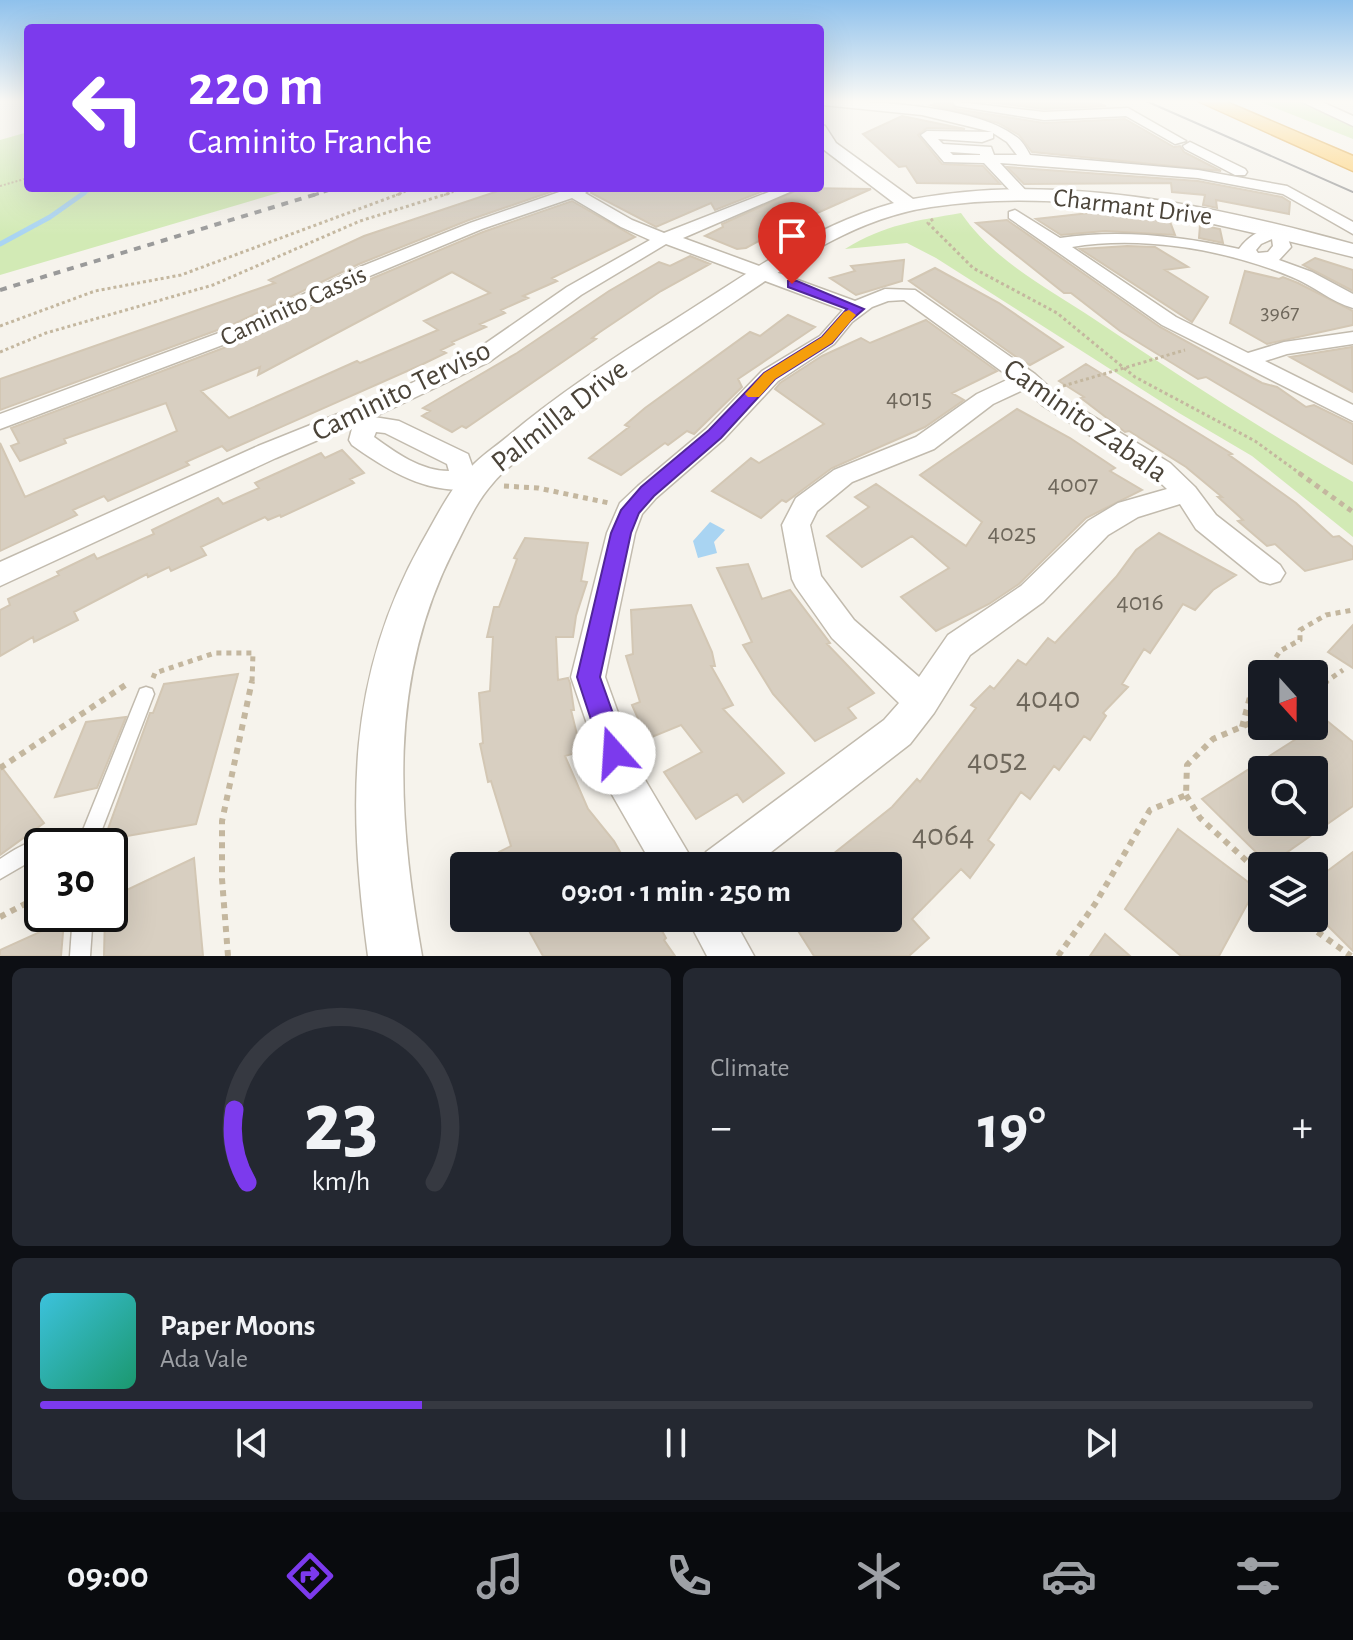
<!DOCTYPE html>
<html lang="en">
<head>
<meta charset="utf-8">
<style>
  :root { --surface:#171b24; --page:#242831; --text:#f1f3f6; --muted:#9ea1a6; --line:#363941; --accent:#7c3aed }
  body { margin:0; font-family:"Alegreya Sans",sans-serif; background:var(--page); color:var(--text); height:100vh; display:flex; flex-direction:column; font-size:30px; white-space:nowrap }
  * { box-sizing:border-box; margin:0 }
  p { font-size:26px; color:var(--muted) }
  .icon { flex:none; width:44px; height:44px; fill:none; stroke:currentColor; stroke-width:2; stroke-linecap:round; stroke-linejoin:round }
  .map { position:relative; height:956px; overflow:hidden }
  .side { display:flex; flex-direction:column; gap:12px; padding:12px; background:#0d0f14; flex:1 }
  .side>* { flex:none }
  .top-card { position:absolute; left:24px; top:24px; width:800px; height:168px; border-radius:8px; box-shadow:0 8px 32px #0002; background:#7c3aed; color:#fff; overflow:hidden }
  .needle { width:52px; rotate:159deg }
  .tools { position:absolute; left:1248px; top:660px; display:grid; gap:16px }
  .tools a { display:grid; place-items:center; width:80px; height:80px; border-radius:8px; background:var(--surface); box-shadow:0 8px 32px #0002; font-size:40px }
  .speed { position:absolute; left:24px; top:828px; display:flex; gap:16px; font-size:40px; font-weight:700; text-align:center }
  .speed>* { display:grid; place-content:center; width:104px; height:104px; border-radius:50%; background:var(--surface); box-shadow:0 8px 32px #0002; line-height:1 }
  .speed .limit { border:4px solid #111; border-radius:12px; background:#fff; color:#111 }
  .pin { position:absolute; display:grid; place-items:center; width:68px; height:68px; color:#fff; margin:-82px -34px; border-radius:50% 50% 50% 0; rotate:-45deg; box-shadow:0 0 8px #0007 }
  .pin .icon { rotate:45deg }
  .me { position:absolute; width:88px; margin:-44px; rotate:341deg; stroke-linejoin:round; filter:drop-shadow(0 0 6px #0008) }
  .turn { display:flex; align-items:center; gap:28px; height:168px; padding:0 32px; font-size:36px }
  .turn .icon { width:104px; height:104px; stroke-width:2.5 }
  .turn b { display:block; font-size:56px; line-height:68px }
  .big { font-size:60px; font-weight:700; line-height:1.1 }
  .side .tile { flex:1; display:flex; flex-direction:column; justify-content:center; gap:12px; min-width:0; padding:0 28px; border-radius:12px; background:var(--page) }
  .side .dial { align-items:center; gap:0 }
  .dial svg { height:208px; overflow:visible; fill:none; stroke:var(--line); stroke-width:7; stroke-linecap:round; text-anchor:middle }
  .dial text { fill:var(--text); stroke:none }
  .song { display:flex; align-items:center; gap:24px }
  .cover { width:96px; height:96px; border-radius:12px; background:linear-gradient(135deg,hsl(190 70% 55%),hsl(160 70% 35%)) }
  .played { height:8px; border-radius:4px; background:linear-gradient(90deg,var(--accent) 30%,var(--line) 30%) }
  .keys { display:flex; justify-content:space-around; direction:ltr }
  .heat { display:flex; justify-content:space-between; align-items:center; font-size:44px; direction:ltr }
  .side .tiles { flex:1; display:grid; gap:12px; grid-template-columns:1fr 1fr }
  .tile:last-child { grid-column:span 2 }
  .trip { position:absolute; left:450px; top:852px; width:452px; height:80px; border-radius:8px; background:var(--surface); box-shadow:0 8px 32px #0002; font-weight:700; line-height:80px; text-align:center }
  .tab-bar { display:flex; height:128px; justify-content:space-around; align-items:center; background:#090b0e; color:var(--muted) }
  .tab-bar .icon { width:56px; height:56px }
  .tab-bar .selected { color:var(--accent) }
  .tab-bar b { font-size:36px; color:var(--text) }
  .map>svg:first-child { display:block }
</style>
</head>
<body>
<div class="map">
<svg width="1353" height="956" viewBox="0 0 1353 956">
  <rect width="100%" height="100%" fill="#f6f3ec"/>
  <path fill="#d2eab5" d="M1258,101H1298L1353,124V139Z
    M28,132V188H295L0,275V140Z
    M961,213C994,261 1046,287 1094,319C1179,376 1264,431 1353,482V537L1252,456L1179,413L936,258L907,243L845,249C886,224 915,221 961,213Z"/>
  <path fill="#a9d4f2" d="M710,522L725,530L714,542L717,553L698,558L693,541Z"/>
  <g fill="none" stroke-linecap="round" stroke-linejoin="round">
    <path stroke="#a9d4f2" stroke-width="4" d="M81,195L91,188"/>
    <path stroke="#a9d4f2" stroke-width="5" d="M0,244L50,217L84,193"/>
  </g>
  <path fill="#d8cfc1" stroke="#d3c7b4" stroke-width="2" fill-rule="evenodd" d="M942,101H948L956,109L1044,123L1125,119L1174,147L1180,146L1184,152L1221,171L1032,152L1019,135L998,123L931,105Z
    M979,101H1059L1060,104L1097,103L1106,106L1044,109Z
    M902,116L965,129L927,128L918,135L942,164L983,166L1000,184L917,183L906,166L899,167L863,134Z
    M1007,167L1198,181L1282,197L1290,202L1289,214L1216,200L1217,208L1203,205L1205,195L1172,192L1171,183L1024,184Z
    M507,188H562L469,220L359,264L234,324L0,410V379L275,283L269,280L364,236Z
    M595,188H771L715,210L711,203L656,227L591,193Z
    M802,188L871,189L779,230L746,248L737,249L705,236L723,227L722,224Z
    M572,201L635,237L552,278L557,281L523,296L528,298L501,310L505,313L480,324L486,327L452,342L454,344L441,350L446,353L423,364L227,451L222,446L186,462L189,465L108,501L104,496L73,510L77,515L0,551V443L25,497L177,431L166,403L64,439L66,443L20,461L11,446L19,443L11,428L250,338L373,278L483,232ZM452,272L490,293L424,321L438,330L360,363L357,361L229,418L201,391L260,367L258,375Z
    M1116,210L1169,219L1175,235L1105,231L1061,235L1036,219Z
    M1007,220L1160,327L1262,383L1277,387L1306,407L1314,405L1353,424V464L1206,377L1198,379L1120,331L1071,293H1064L976,223Z
    M1200,225L1220,229L1223,243L1199,238Z
    M1127,246L1155,247L1188,267L1165,270L1208,297L1192,322L1080,249Z
    M690,256L710,264L661,291L600,332L592,338L596,339L466,428L462,426L452,432L422,416L430,411L423,408L517,353L609,291L659,262L670,266Z
    M1315,258L1353,270V291L1303,265Z
    M904,260L902,281L856,295L830,278L855,271L851,266Z
    M935,268L999,303L1063,347L1030,365L1022,361L909,281Z
    M1245,271L1279,279L1283,277L1298,283L1353,311V325L1267,344L1230,323Z
    M788,315L815,327L738,379L742,387L694,434L687,431L668,445L665,443L621,475L589,458L629,427L625,425L645,408L750,332L760,336Z
    M926,320L997,371L952,393L964,400L925,427L832,468L786,502L782,500L761,518L712,491L751,458L759,463L824,424L775,389L780,383L822,356L861,338L870,343Z
    M1352,347L1353,392L1290,357Z
    M1086,364L1232,454L1229,455L1296,503L1333,537L1339,536L1353,547V559L1305,571L1275,544L1267,546L1238,521L1243,520L1218,497H1222L1186,467L1129,431L1125,432L1081,398L1084,397L1059,381Z
    M1017,409L1070,438L1115,468L1110,471L1142,490L1086,518L1019,584L989,604L936,631L901,597L949,568L912,536L862,567L827,536L869,507L855,497L876,484L966,546L982,522L920,475Z
    M342,450L364,473L350,479L354,483L281,517L280,515L268,520L265,517L201,547L206,555L171,571L169,567L148,577L147,574L74,612L78,620L34,642L33,637L0,656V610L10,605L8,599L59,575L57,572L94,554L97,559L154,534L152,530L218,498L223,504L259,488L255,483L321,453L325,458Z
    M1159,533L1236,575L1213,590L1195,610L1183,604L1150,653L1144,649L1122,684L1128,687L1103,713L1106,716L1090,740L1084,736L1059,770L1054,766L1030,799L1021,792L988,840L994,845L970,878L961,869L912,919L929,938L909,956H814L790,918H888V866H818L892,807L917,779L920,782L976,708L971,705L990,686L994,689L1018,660L1026,665L1048,638L1055,643L1116,577L1136,550Z
    M525,538L588,543L581,581L587,582L576,616L573,637H556L558,680L568,678L570,683L574,710H571L581,751L565,756L588,809L614,841L628,866H505L499,852L511,846L491,781L488,782L480,744L483,743L479,693L490,691L493,637H487L494,607H499L517,559L514,558Z
    M748,564L762,599L790,590L830,643L827,644L874,693L848,708L856,718L815,741L773,694L743,645L752,642L717,568Z
    M691,605L712,652L715,666H711L733,705L723,709L784,773L743,802L737,794L696,819L664,772L702,752L681,725L647,739L632,705L640,702L626,656L633,654L631,610Z
    M1353,625V668L1328,652Z
    M238,674L196,824L104,840L150,713H153L164,684Z
    M126,717L97,788L55,797L86,722Z
    M1326,720L1353,742V806L1269,865L1202,799ZM1262,770H1314V822H1262Z
    M0,765L44,823L0,855Z
    M1178,829L1256,888L1219,956H1181L1125,909Z
    M1353,852V951L1314,912V881Z
    M194,858L203,956H104L105,914H110V898Z
    M522,918H655L666,938L664,940L675,956H543Z
    M64,921L61,956H0V950Z
    M1105,934L1130,956H1090Z"/>
  <g fill="none" stroke-linecap="round" stroke-linejoin="round">
    <g stroke="#c2bbae" stroke-width="3">
      <path id="service" d="M146,687L152,689L154,694L96,845L42,846V858L31,861L0,879V859C14,850 30,838 47,842L55,837L83,830L138,694L140,689Z
        M73,914H93L90,956H70Z"/>
    </g>
    <g stroke="#c2bbae" stroke-width="3">
      <path id="minor" d="M820,101C871,101 974,105 1015,136C1022,140 1026,148 1030,155L1198,170L1287,186L1353,222V234L1283,194L1198,178L1000,163L1030,195L1027,198H1017L984,163L944,162L921,135L927,131L992,132L922,115L823,105ZM993,133L1007,142L1017,155H994L991,147L943,144L938,139L982,142L993,138ZM950,152L980,154V155H953Z
        M951,101L1044,112L1128,108L1186,141L1175,144L1126,116L1044,120L956,106Z
        M1190,142L1245,169L1247,172L1245,175H1235L1185,149L1183,146Z
        M592,188L585,193L632,220L664,233L779,188H799L683,238L855,301L885,289L915,290L1035,374L1058,395L1170,463L1195,487L1216,515L1280,565L1285,573L1280,581L1270,584L1260,581L1196,529L1180,504L1138,517L1108,535L1043,602L970,655L934,713L910,744L753,866H700L706,852L884,720L899,703L832,638L796,587L792,579L782,525L796,498L834,470L916,437L977,394L1011,378L904,300L888,301L872,307L852,322L834,344L778,381L724,439L656,498L642,514L635,533L605,677L638,768L696,866H653L610,791L571,677L607,533L620,503L638,486L706,429L762,371L820,336L843,310L666,244L581,295L489,362L374,417L399,421L468,454L474,471L486,474L490,480L486,486C437,500 391,473 352,445L349,440L353,425L276,458L0,586V562L258,446L398,390L473,352L567,287L650,240L621,227L572,198L482,229L372,275L249,335L0,429V414L235,327L360,267L470,223L568,189ZM1025,389L1042,405L1152,475L1167,489L1118,503L1088,521L1021,586L948,635L919,677L854,620L821,576L810,525L817,511L852,482L934,449L993,404ZM376,432L385,433L447,464L449,471C421,471 396,453 374,437Z
        M1015,210L1060,238C1120,229 1180,236 1239,249C1249,235 1266,225 1284,228L1291,247L1279,260L1312,272L1353,294V308C1331,302 1313,285 1292,277C1227,250 1143,235 1072,247L1176,317L1248,353L1284,342L1353,332V344L1287,354L1265,361L1353,405V421L1162,325L1009,218V212ZM1272,239L1273,246L1268,252L1258,253L1256,250L1261,244Z
        M687,918H733L754,956H707Z"/>
    </g>
    <g stroke="#c2bbae" stroke-width="3">
      <path id="tertiary" d="M1300,101H1320L1353,116V126Z
        M820,124L825,126L836,143L913,199C1060,172 1211,205 1353,244V257C1214,223 1076,185 931,207C843,220 773,277 700,325C639,365 580,405 525,454C514,463 502,472 493,483C475,503 465,528 453,551C387,682 398,817 422,956H368C348,807 346,679 421,544C436,518 449,490 470,468C481,456 495,447 507,437C558,394 614,357 671,322C743,277 811,226 894,203L823,149L820,144Z"/>
    </g>
    <g stroke="#e0a43c" stroke-width="3">
      <path id="motorway" d="M1198,101H1224L1353,156V171Z"/>
    </g>
    <path stroke="#c4b79f" stroke-width="2" stroke-dasharray="2 2" stroke-linecap="butt" d="M0,186L28,178
      M396,195L416,188
      M444,195L465,188"/>
    <path stroke="#c4b79f" stroke-width="3" stroke-dasharray="3 3" stroke-linecap="butt" d="M933,219L928,223L973,268L1057,313L1135,377L1255,441L1302,475
      M0,326L95,291L181,275L402,193
      M0,352L46,333L213,285L360,221L450,193
      M1063,386L1185,350"/>
    <path stroke="#c4b79f" stroke-width="5" stroke-dasharray="5 5" stroke-linecap="butt" d="M1299,473L1353,512
      M504,486L538,488L609,503
      M1265,674L1280,651L1300,640V630L1326,615L1353,610
      M153,678L155,673L215,653H253L252,683
      M1259,683L1262,678
      M1324,683L1343,670"/>
    <path stroke="#c4b79f" stroke-width="6" stroke-dasharray="6 6" stroke-linecap="butt" d="M1314,691L1327,681
      M1242,727L1250,697L1260,681
      M0,768L130,682
      M1186,795L1200,818L1262,875
      M0,917L42,895
      M1298,918L1351,956
      M228,956L222,879V821L252,681
      M1058,956L1095,904L1150,810L1186,795L1187,765L1213,739L1262,718"/>
    <use href="#service" fill="#fff" fill-rule="evenodd"/>
    <use href="#minor" fill="#fff" fill-rule="evenodd"/>
    <use href="#tertiary" fill="#fff" fill-rule="evenodd"/>
    <use href="#motorway" fill="#ffcf6e" fill-rule="evenodd"/>
    <path stroke="#9a9a9a" stroke-width="2" d="M1146,101L1353,192"/>
    <path stroke="#9a9a9a" stroke-width="3" stroke-dasharray="5 5" stroke-linecap="butt" d="M314,195L336,188"/>
    <path stroke="#9a9a9a" stroke-width="4" stroke-dasharray="7 7" stroke-linecap="butt" d="M0,290L320,193"/>
  </g>
  <linearGradient id="sky" x2="0" y2="1"><stop stop-color="#8fc1ec"/><stop offset="0.43" stop-color="#fbfaf6"/><stop offset="1" stop-color="#fbfaf6" stop-opacity="0"/></linearGradient>
  <rect width="1353" height="235" fill="url(#sky)"/>
  <path fill="#7c3aed" stroke="#51269a" stroke-width="2" d="M788,281H797L864,309L850,321L832,343L775,379L721,438L654,496L639,513L631,533L600,677L627,753L623,762L614,765L605,762L602,753L577,677L611,533L621,510L641,487L709,430L764,373L822,337L847,309L788,287Z"/>
  <path fill="#f59e0b" d="M849,310L856,315L832,343L775,379L759,397H748L745,394L764,373L822,337L844,312Z"/>
  <g text-anchor="middle" stroke-width="8" stroke-linejoin="round" paint-order="stroke">
    <g font-size="22" fill="#6e675b">
      <text x="1280" y="319">3967</text>
    </g>
    <g font-size="26" fill="#4b4439" stroke="#fff">
      <text transform="translate(1133 206) rotate(7)" y="9">Charmant Drive</text>
      <text transform="translate(293 305) rotate(-25)" y="9">Caminito Cassis</text>
    </g>
    <g font-size="26" fill="#6e675b">
      <text x="909" y="406">4015</text>
      <text x="1073" y="492">4007</text>
      <text x="1012" y="541">4025</text>
      <text x="1140" y="610">4016</text>
    </g>
    <g font-size="30" fill="#4b4439" stroke="#fff">
      <text transform="translate(401 390) rotate(-26)" y="10">Caminito Terviso</text>
      <text transform="translate(559 415) rotate(-38)" y="10">Palmilla Drive</text>
      <text transform="translate(1086 420) rotate(35)" y="10">Caminito Zabala</text>
    </g>
    <g font-size="32" fill="#6e675b">
      <text x="1048" y="708">4040</text>
      <text x="997" y="770">4052</text>
      <text x="943" y="845">4064</text>
    </g>
  </g>
</svg>
<div class="tools">
<a><svg class="needle" viewBox="-14 -14 28 28"><path d="M0-13l5 13h-10z" fill="#e53935"/><path d="M0 13l5-13h-10z" fill="#9ea1a6"/></svg></a>
<a><svg class="icon" aria-label="search" viewBox="0 0 24 24"><circle cx="10" cy="10" r="6"/><path d="M15 15l6 6"/></svg></a>
<a><svg class="icon" aria-label="layers" viewBox="0 0 24 24"><path d="M12 4l9 5-9 5-9-5zM3 14l9 5 9-5"/></svg></a>
</div>
<div class="speed"><div class="limit">30</div></div>
<div class="pin" style="left:792px;top:284px;background:#d93025"><svg class="icon" aria-label="arrive" viewBox="0 0 24 24"><path d="M6 21V4h12l-3 4 3 4H6"/></svg></div>
<svg class="me" style="left:614px;top:753px" viewBox="-20 -20 40 40"><circle r="19" fill="#fff"/><path d="M0-13L10 11 0 6-10 11z" fill="#7c3aed"/></svg>
<div class="trip">09:01 · 1 min · 250 m</div>
<div class="top-card">
<div class="turn"><svg class="icon" aria-label="left" viewBox="0 0 24 24"><path d="M17 20v-9H6M10 6l-5 5 5 5"/></svg><div><b>220 m</b>Caminito Franche</div></div>
</div>
</div>
<section class="side">
<div class="tiles">
<div class="tile dial"><svg viewBox="0 0 100 80">
<path d="M14 69A42 42 0 1 1 86 69"/>
<path d="M14 69A42 42 0 0 1 9 41" stroke="#7c3aed"/>
<text x="50" y="56" font-size="32" font-weight="700">23</text>
<text x="50" y="72" font-size="11">km/h</text>
</svg></div>
<div class="tile"><p>Climate</p>
<div class="heat"><a>−</a><b class="big">19°</b><a>+</a></div>
</div>
<div class="tile">
<div class="song"><i class="cover"></i><div><b>Paper Moons</b><p>Ada Vale</p></div></div>
<div class="played"></div>
<div class="keys"><svg class="icon" aria-label="previous" viewBox="0 0 24 24"><path d="M18 5L8 12l10 7zM5 5v14"/></svg><svg class="icon" aria-label="pause" viewBox="0 0 24 24"><path d="M8 5v14M16 5v14"/></svg><svg class="icon" aria-label="next" viewBox="0 0 24 24"><path d="M6 5l10 7-10 7zM19 5v14"/></svg></div>
</div>
</div>
</section>
<nav class="tab-bar">
<b>09:00</b>
<svg class="icon selected" aria-label="directions" viewBox="0 0 24 24"><path d="M12 3l9 9-9 9-9-9zM9 14v-3h6M13 9l2 2-2 2"/></svg>
<svg class="icon" aria-label="music" viewBox="0 0 24 24"><path d="M9 18V5l10-2v13"/><circle cx="6" cy="18" r="3"/><circle cx="16" cy="16" r="3"/></svg>
<svg class="icon" aria-label="phone" viewBox="0 0 24 24"><path d="M5 4h4l2 5-3 2q2 4 5 5l2-3 5 2v4C11 20 4 13 5 4z"/></svg>
<svg class="icon" aria-label="climate" viewBox="0 0 24 24"><path d="M12 3v18M4 7l16 10M4 17L20 7"/></svg>
<svg class="icon" aria-label="car" viewBox="0 0 24 24"><path d="M5 17H2v-5l4-1 3-4h7l3 4 3 1v5h-3M9 17h6M6 11h13"/><circle cx="7" cy="17" r="2"/><circle cx="17" cy="17" r="2"/></svg>
<svg class="icon" aria-label="filters" viewBox="0 0 24 24"><path d="M4 7h16M4 17h16"/><circle cx="9" cy="7" r="2"/><circle cx="15" cy="17" r="2"/></svg>
</nav>
</body>
</html>
